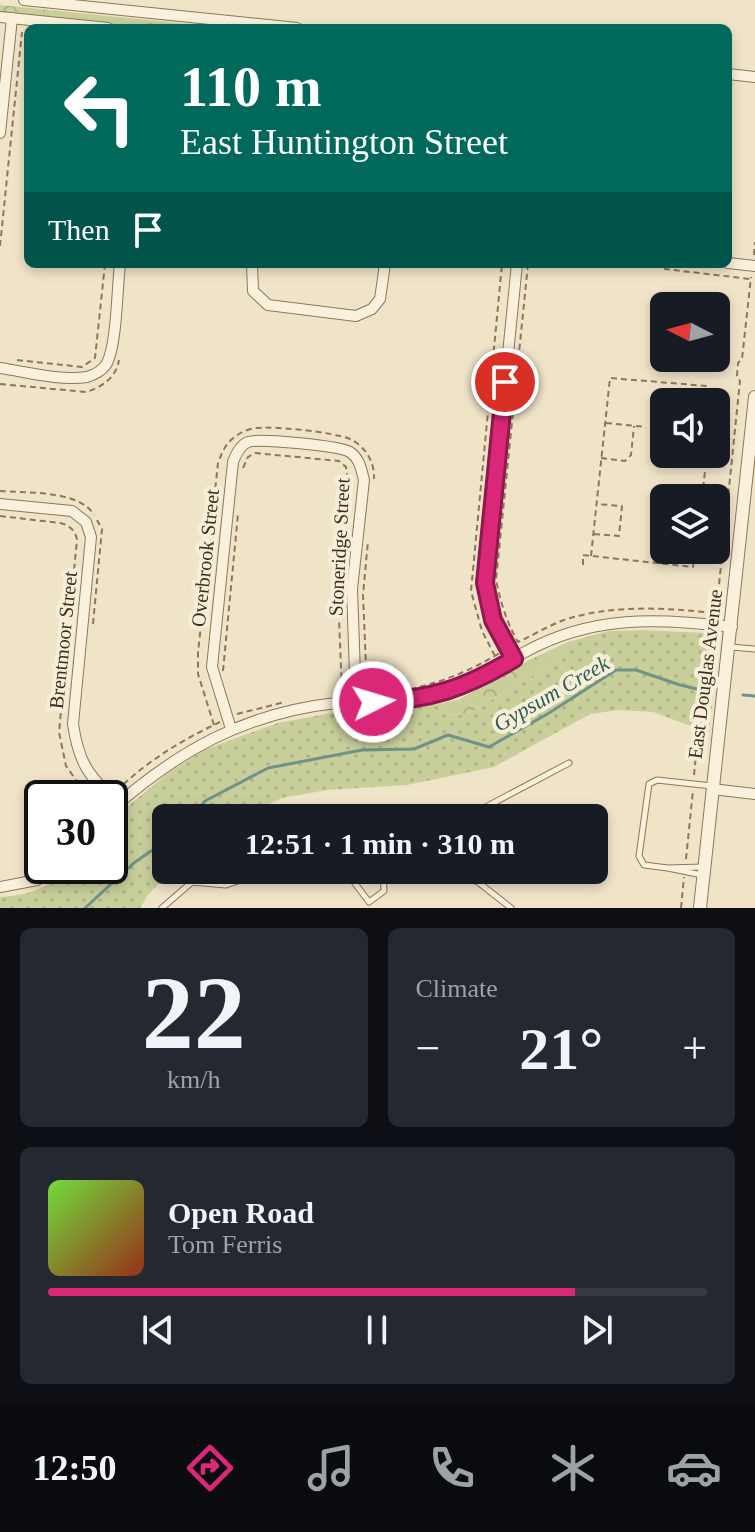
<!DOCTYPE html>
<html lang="en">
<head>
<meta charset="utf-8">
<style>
  :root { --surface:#171b24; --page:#242831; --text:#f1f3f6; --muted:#9ea1a6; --line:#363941; --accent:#db2777 }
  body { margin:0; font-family:Georgia,serif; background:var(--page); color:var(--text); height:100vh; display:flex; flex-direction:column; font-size:30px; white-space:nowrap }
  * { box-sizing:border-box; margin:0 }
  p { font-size:26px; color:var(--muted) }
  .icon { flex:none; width:44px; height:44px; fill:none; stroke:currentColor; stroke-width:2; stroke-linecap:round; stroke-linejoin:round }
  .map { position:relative; height:908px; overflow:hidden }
  .details { display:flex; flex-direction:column; gap:20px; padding:20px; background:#0d0f14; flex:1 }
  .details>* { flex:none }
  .top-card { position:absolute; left:24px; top:24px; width:708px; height:244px; border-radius:12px; box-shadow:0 4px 12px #0003; background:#00695c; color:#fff; overflow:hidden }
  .needle { width:52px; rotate:276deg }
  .tools { position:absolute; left:650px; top:292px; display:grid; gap:16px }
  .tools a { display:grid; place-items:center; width:80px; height:80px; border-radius:12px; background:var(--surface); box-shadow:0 4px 12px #0003; font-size:40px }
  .speed { position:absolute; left:24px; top:780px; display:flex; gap:16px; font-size:40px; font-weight:700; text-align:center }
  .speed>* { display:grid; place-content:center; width:104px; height:104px; border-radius:50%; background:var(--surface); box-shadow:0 4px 12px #0003; line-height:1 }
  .speed .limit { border:4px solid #111; border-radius:12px; background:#fff; color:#111 }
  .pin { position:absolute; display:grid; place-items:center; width:68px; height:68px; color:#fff; margin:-34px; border:4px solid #fff; border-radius:50%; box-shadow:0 2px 8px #0007 }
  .me { position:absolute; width:88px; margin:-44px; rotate:85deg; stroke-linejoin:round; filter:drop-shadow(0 0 6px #0008) }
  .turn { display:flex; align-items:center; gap:28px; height:168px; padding:0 24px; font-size:36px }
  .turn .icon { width:104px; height:104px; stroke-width:2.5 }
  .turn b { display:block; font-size:56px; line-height:68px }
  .then { display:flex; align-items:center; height:76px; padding:0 24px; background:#0003; gap:16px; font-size:30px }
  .big { font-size:60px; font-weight:600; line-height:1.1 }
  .details .card { flex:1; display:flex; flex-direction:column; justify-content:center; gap:12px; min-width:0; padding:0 28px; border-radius:12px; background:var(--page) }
  .details .dial { align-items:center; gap:0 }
  .dial b { font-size:104px; line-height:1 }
  .song { display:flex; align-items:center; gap:24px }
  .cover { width:96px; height:96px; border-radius:12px; background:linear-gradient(135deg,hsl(100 70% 55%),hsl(10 70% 35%)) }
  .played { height:8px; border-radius:4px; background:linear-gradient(90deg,var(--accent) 80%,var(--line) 80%) }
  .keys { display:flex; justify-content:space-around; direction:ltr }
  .heat { display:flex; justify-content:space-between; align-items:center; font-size:44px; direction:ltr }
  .details .tiles { flex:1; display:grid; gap:20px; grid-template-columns:1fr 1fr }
  .card:last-child { grid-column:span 2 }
  .trip { position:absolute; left:152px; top:804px; width:456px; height:80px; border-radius:12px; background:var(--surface); box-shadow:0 4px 12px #0003; font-weight:600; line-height:80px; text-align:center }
  .tabs { display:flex; height:128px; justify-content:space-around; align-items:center; background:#090b0e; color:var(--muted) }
  .tabs .icon { width:56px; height:56px }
  .tabs .current { color:var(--accent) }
  .tabs b { font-size:36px; color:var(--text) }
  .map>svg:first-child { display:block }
</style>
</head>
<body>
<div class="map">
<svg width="755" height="908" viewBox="0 0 755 908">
  <defs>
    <pattern id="grass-dots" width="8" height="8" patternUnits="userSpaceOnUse" patternTransform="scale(2)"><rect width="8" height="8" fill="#c9cf9b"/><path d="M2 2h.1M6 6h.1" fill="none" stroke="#aeb285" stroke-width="1.8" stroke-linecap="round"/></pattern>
    <pattern id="forest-crowns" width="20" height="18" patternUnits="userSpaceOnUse" patternTransform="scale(2)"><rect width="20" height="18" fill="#c9cf9b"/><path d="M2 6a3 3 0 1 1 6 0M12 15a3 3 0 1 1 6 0" fill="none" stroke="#aeb285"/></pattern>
  </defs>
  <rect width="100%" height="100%" fill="#f0e4c8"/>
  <path fill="url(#grass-dots)" d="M643,630L707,633L717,636L719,644L709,733L653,712L620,710L590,714L494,767L407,785L327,790L282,798L240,818H166V870H172L148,895L140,908H0V897C36,894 44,889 71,866H110V821L168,773L204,750L236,738L278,723L336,712L409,709L443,703L447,714L466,715L564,657L568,642L609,631Z"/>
  <path fill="url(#forest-crowns)" d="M0,5L226,28H148L0,12Z
    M568,642L564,657L466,715L447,714L443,703L460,699L531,659Z"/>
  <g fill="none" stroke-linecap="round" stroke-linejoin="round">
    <path stroke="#6f938a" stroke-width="3" d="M743,695L755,696
      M192,818L205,801L268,768L362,750L414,749L448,735L489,747L549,713L616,670H636L680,685L706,691
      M85,908L135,862L166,841"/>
    <g stroke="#8d765c" stroke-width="7">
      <path id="service" d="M730,647L755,649
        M465,818L569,763
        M668,868L644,865L639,856L649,784L657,780L712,786
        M345,870L369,902L384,891L383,870
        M402,870L461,877L478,882L511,908
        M702,875L668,868L703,867
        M192,882L226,885L258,874L260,870
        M162,908L192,882L201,870"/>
    </g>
    <g stroke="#8d765c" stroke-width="12">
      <path id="minor" d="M24,0L297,28
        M0,17L108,28
        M728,74L755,77
        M0,133L12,18
        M728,263L755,266
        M252,264L253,291L268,305L356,316L372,309L380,299L385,264
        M0,368C27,372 59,381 87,377C94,375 103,370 107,363C117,343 117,288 120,264
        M0,504L72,511L86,522L91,537L73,724C79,765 89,775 117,804
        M514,659L493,620L485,583L517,264
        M231,729L212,667L233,462C236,454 240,445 248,442C260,438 340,446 350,452C360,459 361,469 364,480L352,589L356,703
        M712,789L755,794
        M110,811C177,751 245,713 336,703C370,700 405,703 439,695C470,688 497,667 525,652C592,615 658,618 732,627
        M0,887L37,880L57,866"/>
    </g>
    <g stroke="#8d765c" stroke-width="14">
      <path id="tertiary" d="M700,908L755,397"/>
    </g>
    <path stroke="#8d765c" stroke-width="2" stroke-dasharray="6 4" stroke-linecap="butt" d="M0,246L22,32
      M754,255L755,242
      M528,264L496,580C501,603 506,621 518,642C533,635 548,626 564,620C613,604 665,608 715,613
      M655,264L665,269L750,279
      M17,360L82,367L95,358L105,264
      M0,384L86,392C102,387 116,378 119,360
      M606,423L646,427
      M601,458L625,461L631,455L634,426
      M243,468L248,457L255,453L339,461L346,467L349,486L338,593L342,693
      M0,491C25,493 80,490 94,515
      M702,498L707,454
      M0,516L60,523C69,525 74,529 77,539L59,732L66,766L89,798
      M594,534L619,536L622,506L596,504
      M591,556L610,378L707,386L705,402
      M583,565V555L693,567L695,550
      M716,614L740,381L737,376L738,363L742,359L751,277
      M93,624L102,529L97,520
      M495,656L482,631L471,591L502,264
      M223,671L238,514
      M410,689C444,682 471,670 500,653
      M367,690L363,595L368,541
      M237,714L285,702
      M214,725L198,674V653L218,463C223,450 226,442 239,434C244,431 251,428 257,428C275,426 333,432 350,439C365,446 375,462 374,479
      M694,775L698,734L706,717L714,636
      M116,791C149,760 180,741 220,722
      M686,859L693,790
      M681,908L684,877"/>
    <use href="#service" stroke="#faf1dc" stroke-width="5"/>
    <use href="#minor" stroke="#faf1dc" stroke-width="10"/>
    <use href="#tertiary" stroke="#faf1dc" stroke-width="12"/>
  </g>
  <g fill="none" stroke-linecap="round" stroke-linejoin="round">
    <g stroke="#8e194d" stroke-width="20">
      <path id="route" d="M373,702C431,700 465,688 514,659L493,620L485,583L505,382"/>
    </g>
    <use href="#route" stroke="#db2777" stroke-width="14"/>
  </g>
  <g text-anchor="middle" stroke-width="8" stroke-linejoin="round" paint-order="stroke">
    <g font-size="20" fill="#3d2e20" stroke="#f7eed8">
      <text transform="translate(339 547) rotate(-87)" y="7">Stoneridge Street</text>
      <text transform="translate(205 558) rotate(-84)" y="7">Overbrook Street</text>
      <text transform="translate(63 640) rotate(-84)" y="7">Brentmoor Street</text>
      <text transform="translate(705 674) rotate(-83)" y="7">East Douglas Avenue</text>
    </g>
    <g font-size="22" font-style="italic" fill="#2f5d5a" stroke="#f7eed8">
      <text transform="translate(551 693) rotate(-30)" y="8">Gypsum Creek</text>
    </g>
  </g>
</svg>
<div class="tools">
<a><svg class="needle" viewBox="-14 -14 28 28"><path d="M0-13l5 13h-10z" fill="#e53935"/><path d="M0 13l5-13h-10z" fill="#9ea1a6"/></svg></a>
<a><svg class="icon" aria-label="sound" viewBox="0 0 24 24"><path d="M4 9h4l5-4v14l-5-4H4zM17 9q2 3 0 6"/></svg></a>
<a><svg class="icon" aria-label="layers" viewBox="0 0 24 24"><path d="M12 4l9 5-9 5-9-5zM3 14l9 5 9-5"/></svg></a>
</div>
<div class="speed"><div class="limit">30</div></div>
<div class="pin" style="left:505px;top:382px;background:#d93025"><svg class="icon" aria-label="arrive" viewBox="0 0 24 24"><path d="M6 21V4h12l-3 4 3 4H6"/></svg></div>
<svg class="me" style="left:373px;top:702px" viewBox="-20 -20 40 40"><circle r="17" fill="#db2777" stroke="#fff" stroke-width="3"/><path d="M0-11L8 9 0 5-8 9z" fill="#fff"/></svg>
<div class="trip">12:51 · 1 min · 310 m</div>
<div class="top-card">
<div class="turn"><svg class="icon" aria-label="left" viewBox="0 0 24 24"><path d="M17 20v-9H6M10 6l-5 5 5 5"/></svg><div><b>110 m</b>East Huntington Street</div></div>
<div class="then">Then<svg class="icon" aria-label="arrive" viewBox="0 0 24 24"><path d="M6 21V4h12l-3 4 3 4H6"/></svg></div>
</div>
</div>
<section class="details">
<div class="tiles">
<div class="card dial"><b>22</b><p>km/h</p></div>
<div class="card"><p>Climate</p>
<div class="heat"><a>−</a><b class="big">21°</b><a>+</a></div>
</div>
<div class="card">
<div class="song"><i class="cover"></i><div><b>Open Road</b><p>Tom Ferris</p></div></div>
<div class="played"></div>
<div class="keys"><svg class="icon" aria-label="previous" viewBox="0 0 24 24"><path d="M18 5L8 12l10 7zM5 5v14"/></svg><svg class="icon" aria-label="pause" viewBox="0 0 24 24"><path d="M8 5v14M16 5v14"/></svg><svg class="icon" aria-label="next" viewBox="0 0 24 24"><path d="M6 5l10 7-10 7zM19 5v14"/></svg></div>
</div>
</div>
</section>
<nav class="tabs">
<b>12:50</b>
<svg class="icon current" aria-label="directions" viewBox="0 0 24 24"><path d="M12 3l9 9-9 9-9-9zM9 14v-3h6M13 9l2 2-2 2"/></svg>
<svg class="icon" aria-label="music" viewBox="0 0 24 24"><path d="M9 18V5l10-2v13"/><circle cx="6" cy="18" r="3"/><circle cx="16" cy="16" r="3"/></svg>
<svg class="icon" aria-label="phone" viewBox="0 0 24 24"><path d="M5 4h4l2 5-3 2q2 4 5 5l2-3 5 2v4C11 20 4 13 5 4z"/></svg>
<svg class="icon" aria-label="climate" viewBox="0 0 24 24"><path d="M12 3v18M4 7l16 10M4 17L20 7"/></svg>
<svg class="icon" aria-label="car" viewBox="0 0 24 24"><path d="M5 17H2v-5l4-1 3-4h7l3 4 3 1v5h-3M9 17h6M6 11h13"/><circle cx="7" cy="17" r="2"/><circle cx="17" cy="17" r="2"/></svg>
</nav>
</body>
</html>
